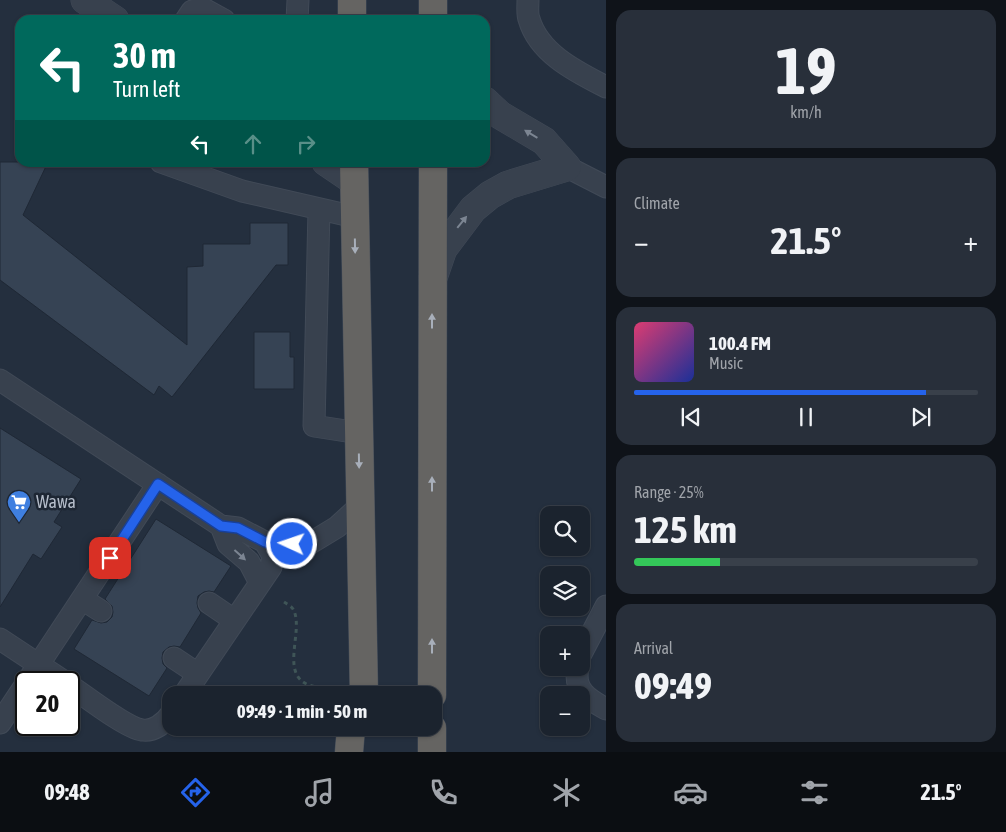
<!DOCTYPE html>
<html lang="en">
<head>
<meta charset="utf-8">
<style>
  :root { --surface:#1b232e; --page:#282f3a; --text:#f1f3f6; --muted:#a0a4aa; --line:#39404a; --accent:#2563eb }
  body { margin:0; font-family:"Asap Condensed",sans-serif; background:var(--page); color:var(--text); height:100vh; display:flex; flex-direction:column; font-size:19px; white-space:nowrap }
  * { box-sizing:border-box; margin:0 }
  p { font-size:16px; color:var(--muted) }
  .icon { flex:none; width:28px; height:28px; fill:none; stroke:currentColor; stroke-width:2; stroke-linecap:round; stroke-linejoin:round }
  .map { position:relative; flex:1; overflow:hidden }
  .side { display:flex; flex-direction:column; gap:10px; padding:10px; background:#0f1319; width:400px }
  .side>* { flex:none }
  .top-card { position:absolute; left:15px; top:15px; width:475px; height:152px; border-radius:15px; box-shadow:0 1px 4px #0004,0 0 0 1px var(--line); background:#00695c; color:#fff; overflow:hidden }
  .fabs { position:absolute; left:540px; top:506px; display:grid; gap:10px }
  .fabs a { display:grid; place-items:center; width:50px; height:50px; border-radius:10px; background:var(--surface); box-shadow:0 1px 4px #0004,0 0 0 1px var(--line); font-size:25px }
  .speed { position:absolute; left:15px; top:671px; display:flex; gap:10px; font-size:25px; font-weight:700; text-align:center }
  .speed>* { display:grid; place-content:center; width:65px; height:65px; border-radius:50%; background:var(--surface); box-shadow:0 1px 4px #0004,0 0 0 1px var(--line); line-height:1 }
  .speed .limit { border:2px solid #111; border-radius:8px; background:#fff; color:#111 }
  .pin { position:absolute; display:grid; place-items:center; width:42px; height:42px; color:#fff; margin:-21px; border-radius:10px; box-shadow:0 2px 8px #0006 }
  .me { position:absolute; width:55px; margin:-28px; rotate:273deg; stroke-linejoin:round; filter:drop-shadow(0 0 4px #0008) }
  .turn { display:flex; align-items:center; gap:18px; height:105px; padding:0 15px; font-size:22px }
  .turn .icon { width:65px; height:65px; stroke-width:2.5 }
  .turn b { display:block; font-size:35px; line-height:42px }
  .lanes { display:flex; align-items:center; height:48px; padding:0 15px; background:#0003; justify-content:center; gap:25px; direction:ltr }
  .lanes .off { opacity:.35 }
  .big { font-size:38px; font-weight:700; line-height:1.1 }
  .side .tile { flex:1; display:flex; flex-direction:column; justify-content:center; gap:8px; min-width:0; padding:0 18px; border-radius:15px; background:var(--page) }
  .side .dial { align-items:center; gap:0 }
  .dial b { font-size:65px; line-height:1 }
  .song { display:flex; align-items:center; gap:15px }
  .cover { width:60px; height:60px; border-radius:8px; background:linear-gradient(135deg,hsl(340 70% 55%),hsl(230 70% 35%)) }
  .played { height:5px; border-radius:2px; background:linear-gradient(90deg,var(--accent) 85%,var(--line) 85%) }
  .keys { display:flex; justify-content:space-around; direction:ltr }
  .heat { display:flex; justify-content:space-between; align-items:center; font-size:28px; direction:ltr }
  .charge { height:8px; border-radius:4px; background:linear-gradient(90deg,#34c759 25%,var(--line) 0) }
  .trip { position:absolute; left:162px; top:686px; width:280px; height:50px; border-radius:15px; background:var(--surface); box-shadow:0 1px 4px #0004,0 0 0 1px var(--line); font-weight:700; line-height:50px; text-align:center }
  .tab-bar { display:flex; height:80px; justify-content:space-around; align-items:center; background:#0b0e12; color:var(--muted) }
  .tab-bar .icon { width:35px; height:35px }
  .tab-bar .on { color:var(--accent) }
  .tab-bar b { font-size:22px; color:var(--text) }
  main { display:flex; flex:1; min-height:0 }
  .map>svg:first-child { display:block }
</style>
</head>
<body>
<main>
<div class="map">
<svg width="606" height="752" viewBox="0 0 606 752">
  <rect width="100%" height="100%" fill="#242f3e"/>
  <path fill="#364354" stroke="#1f2835" d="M0,162H48L23,215L187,345V267L203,266V244H250V223H288V265H276L172,397L159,386L154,395L0,280Z
    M254,332H290V357H294V389H254Z
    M0,428L81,479L54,522L62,527L41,559L33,554L0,607Z
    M156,519L231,566L214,592L209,591L204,592L198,596L197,603L198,608L201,613L180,647L174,646L169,647L163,652L162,658L163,664L167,668L149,696L74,649L92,620L101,623L107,622L112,617L113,612L112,606L105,599Z"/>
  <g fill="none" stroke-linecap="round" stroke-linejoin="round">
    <g stroke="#414a57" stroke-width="23">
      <path id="service" d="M528,0C528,6 527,14 529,19C539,54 577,72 606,87
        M186,20L192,11L202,8L224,20
        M297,20L298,0
        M161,162L242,191L355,217
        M567,167L606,187
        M319,209L314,426L359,433
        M0,380L221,526L238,528L265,542L276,545L309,544L337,527L360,506
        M221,526L228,544L249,562L260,583
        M82,599L101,611
        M209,603L234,620
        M0,639L65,682
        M581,654L606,606
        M174,658L198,674
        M578,668C573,690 588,699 606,709
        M27,682L158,484
        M69,685C84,695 126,728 142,730C153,732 165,723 171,714
        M184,695L271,567L273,556L265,542
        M0,723L26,684"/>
    </g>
    <g stroke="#414a57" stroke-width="29">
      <path id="minor" d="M85,0L115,20
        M326,162L354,181
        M433,278L443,249L473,209L490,195L508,185L567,167L544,141L500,115L485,101"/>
    </g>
    <g stroke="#434c59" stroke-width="29">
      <path id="trunk" d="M352,0V20
        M433,20V0
        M354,162L364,695
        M432,695L433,162
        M349,752L351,728
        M432,752V728"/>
    </g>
    <path stroke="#3f5557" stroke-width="3" stroke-dasharray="4 4" stroke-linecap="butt" d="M284,602C287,604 291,606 293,609C306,631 274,682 318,687"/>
    <use href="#service" stroke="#38414e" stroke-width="21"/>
    <use href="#minor" stroke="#38414e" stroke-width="28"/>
    <use href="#trunk" stroke="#656462" stroke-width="28"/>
  </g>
  <defs><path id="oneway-solid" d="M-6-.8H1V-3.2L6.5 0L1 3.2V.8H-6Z" transform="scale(1.25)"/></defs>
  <g fill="#7c8592">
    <use href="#oneway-solid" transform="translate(531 134) rotate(-149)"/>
    <use href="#oneway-solid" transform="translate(462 222) rotate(-51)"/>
    <use href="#oneway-solid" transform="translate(240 555) rotate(42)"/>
  </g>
  <g fill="#a8afba">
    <use href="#oneway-solid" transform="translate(355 246) rotate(89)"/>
    <use href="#oneway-solid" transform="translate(432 321) rotate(-90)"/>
    <use href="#oneway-solid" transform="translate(359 461) rotate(89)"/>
    <use href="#oneway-solid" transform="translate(432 484) rotate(-90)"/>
    <use href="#oneway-solid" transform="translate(432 646) rotate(-90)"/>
  </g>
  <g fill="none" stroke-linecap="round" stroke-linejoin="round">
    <g stroke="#184099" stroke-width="12">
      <path id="route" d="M110,558L158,484L221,526L238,528L265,542L276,545L292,544"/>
    </g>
    <use href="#route" stroke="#2563eb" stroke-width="9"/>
  </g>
  <defs>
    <g id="supermarket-pin" transform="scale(1.25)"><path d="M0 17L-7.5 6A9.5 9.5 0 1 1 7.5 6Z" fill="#3f7fe0" stroke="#1d2633"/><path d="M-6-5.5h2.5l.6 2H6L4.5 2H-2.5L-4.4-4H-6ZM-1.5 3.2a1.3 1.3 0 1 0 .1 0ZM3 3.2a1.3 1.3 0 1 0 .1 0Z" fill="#fff"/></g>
  </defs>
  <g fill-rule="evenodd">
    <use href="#supermarket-pin" x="19" y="502"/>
  </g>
  <g text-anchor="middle" stroke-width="5" stroke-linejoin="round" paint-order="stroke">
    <g font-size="18" fill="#b4bcc9" stroke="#1d2633" text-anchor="start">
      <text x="36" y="508">Wawa</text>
    </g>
  </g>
</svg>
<div class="fabs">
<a><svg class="icon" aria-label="search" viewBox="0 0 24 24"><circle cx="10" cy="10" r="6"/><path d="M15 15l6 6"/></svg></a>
<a><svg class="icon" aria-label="layers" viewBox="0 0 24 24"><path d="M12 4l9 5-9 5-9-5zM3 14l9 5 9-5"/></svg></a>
<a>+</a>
<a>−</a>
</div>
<div class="speed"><div class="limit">20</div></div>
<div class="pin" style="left:110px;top:558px;background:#d93025"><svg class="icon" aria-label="arrive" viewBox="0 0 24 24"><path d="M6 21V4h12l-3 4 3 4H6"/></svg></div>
<svg class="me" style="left:292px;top:544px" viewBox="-20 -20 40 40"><circle r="17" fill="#2563eb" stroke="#fff" stroke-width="3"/><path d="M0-11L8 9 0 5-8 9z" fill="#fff"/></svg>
<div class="trip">09:49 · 1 min · 50 m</div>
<div class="top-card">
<div class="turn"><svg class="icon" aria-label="left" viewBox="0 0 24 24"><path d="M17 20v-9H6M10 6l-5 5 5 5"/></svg><div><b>30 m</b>Turn left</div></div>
<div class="lanes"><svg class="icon" aria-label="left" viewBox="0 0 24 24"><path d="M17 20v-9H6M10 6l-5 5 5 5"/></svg><svg class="icon off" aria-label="ahead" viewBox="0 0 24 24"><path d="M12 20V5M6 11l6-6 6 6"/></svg><svg class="icon off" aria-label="right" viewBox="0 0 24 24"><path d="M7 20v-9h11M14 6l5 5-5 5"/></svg></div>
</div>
</div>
<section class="side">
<div class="tile dial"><b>19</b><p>km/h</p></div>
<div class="tile"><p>Climate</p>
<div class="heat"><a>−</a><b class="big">21.5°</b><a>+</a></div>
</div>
<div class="tile">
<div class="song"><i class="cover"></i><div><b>100.4 FM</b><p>Music</p></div></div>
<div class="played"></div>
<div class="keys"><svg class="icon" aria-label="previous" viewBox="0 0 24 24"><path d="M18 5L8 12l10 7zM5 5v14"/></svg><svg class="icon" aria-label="pause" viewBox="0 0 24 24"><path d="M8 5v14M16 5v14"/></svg><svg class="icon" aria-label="next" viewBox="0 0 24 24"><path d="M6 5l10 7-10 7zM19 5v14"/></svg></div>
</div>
<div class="tile"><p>Range · 25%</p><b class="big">125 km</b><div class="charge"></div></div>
<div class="tile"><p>Arrival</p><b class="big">09:49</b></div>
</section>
</main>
<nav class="tab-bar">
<b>09:48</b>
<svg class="icon on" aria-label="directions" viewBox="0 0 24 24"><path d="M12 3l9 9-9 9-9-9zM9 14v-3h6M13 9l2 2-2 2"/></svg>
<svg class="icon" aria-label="music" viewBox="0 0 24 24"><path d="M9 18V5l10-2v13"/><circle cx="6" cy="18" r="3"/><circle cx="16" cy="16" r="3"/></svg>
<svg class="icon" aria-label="phone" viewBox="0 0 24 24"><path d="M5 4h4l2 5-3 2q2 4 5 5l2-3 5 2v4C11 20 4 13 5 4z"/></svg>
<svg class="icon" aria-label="climate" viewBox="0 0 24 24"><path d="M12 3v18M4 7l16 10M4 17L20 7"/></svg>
<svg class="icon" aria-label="car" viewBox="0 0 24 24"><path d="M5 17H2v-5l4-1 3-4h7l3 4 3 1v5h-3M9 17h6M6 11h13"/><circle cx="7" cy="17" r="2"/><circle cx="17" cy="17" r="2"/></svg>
<svg class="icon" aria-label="filters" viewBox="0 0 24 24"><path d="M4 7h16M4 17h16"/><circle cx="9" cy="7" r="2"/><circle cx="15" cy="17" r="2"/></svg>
<b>21.5°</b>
</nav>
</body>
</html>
